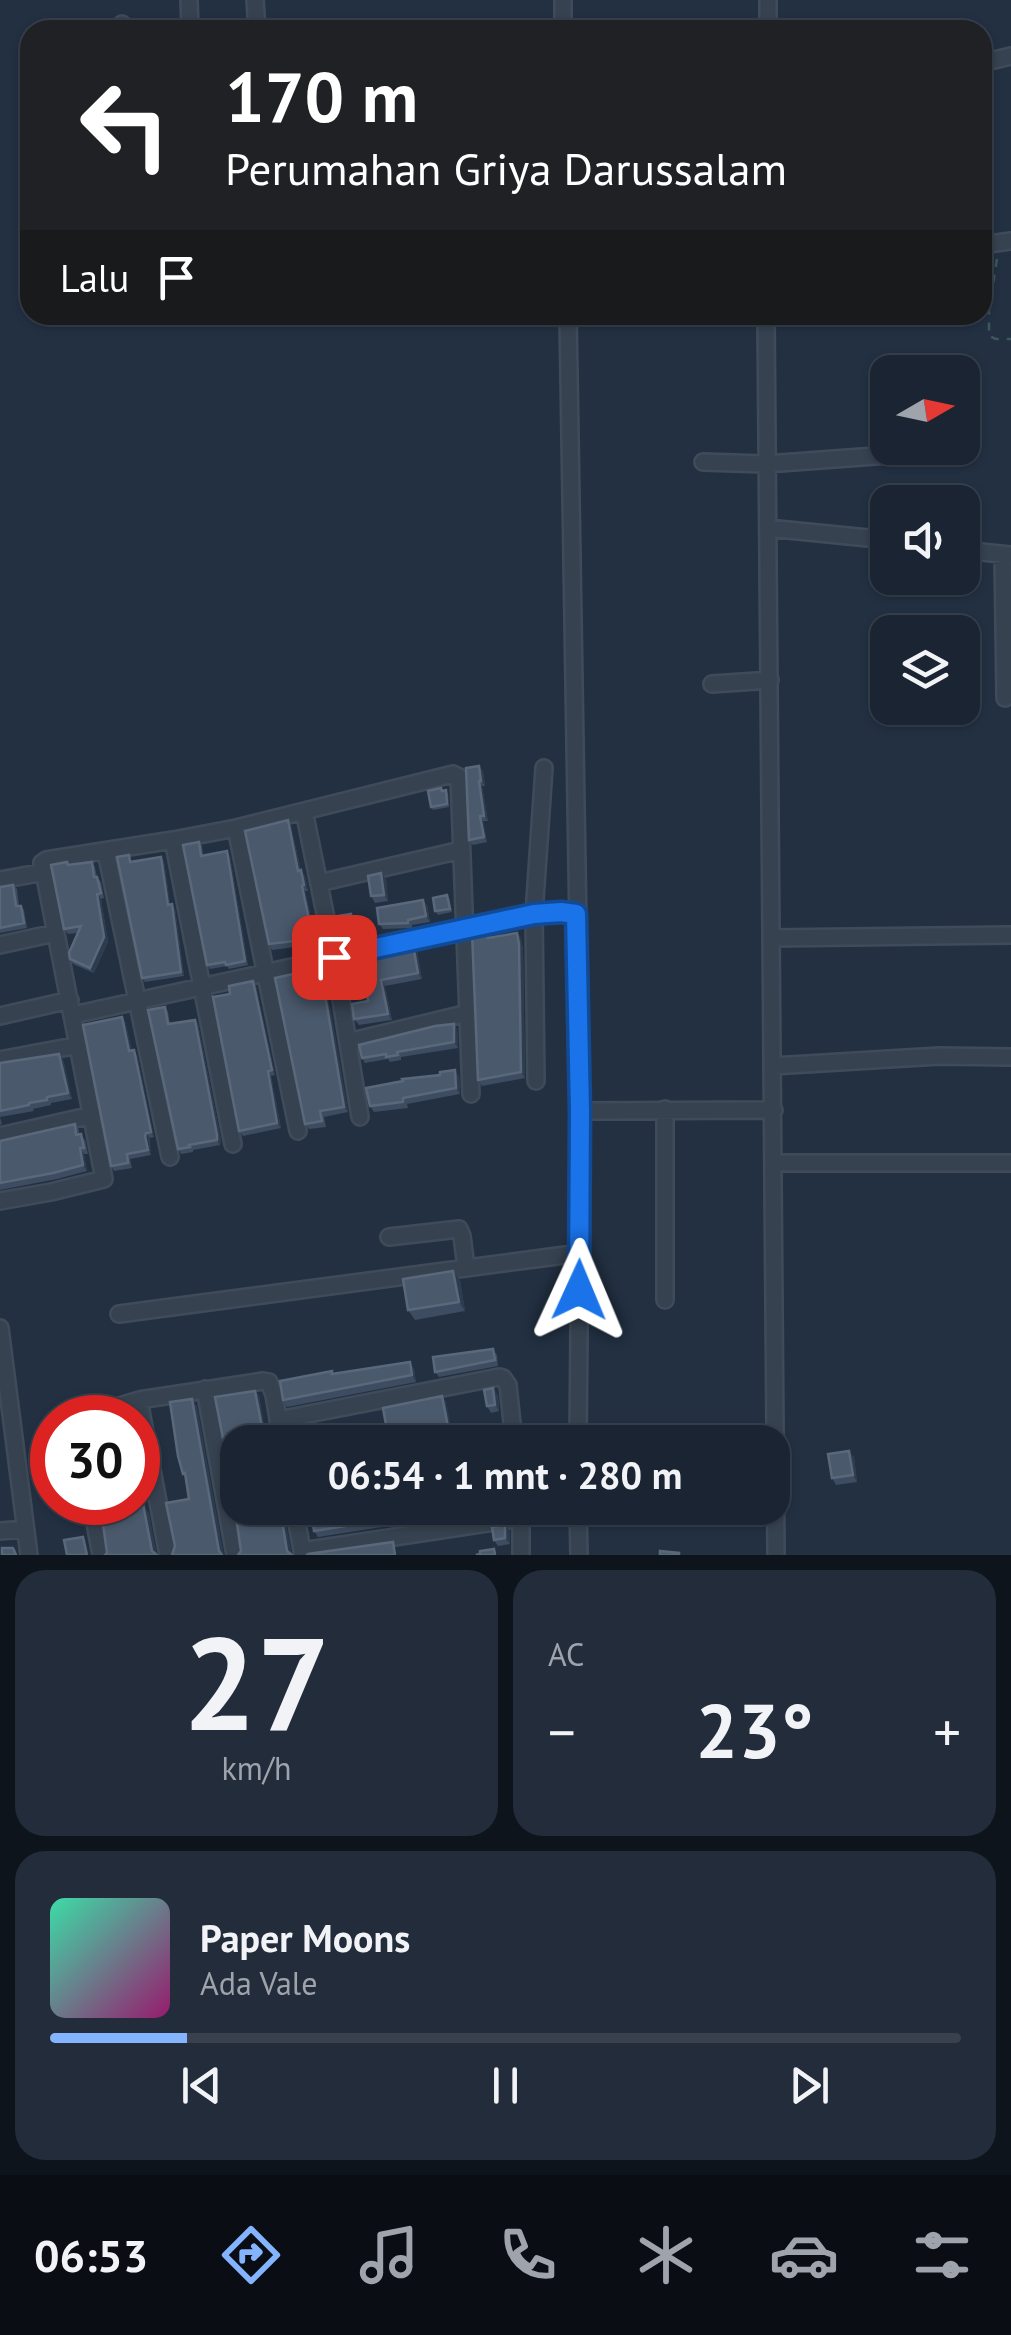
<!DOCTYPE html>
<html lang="id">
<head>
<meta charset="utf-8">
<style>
  :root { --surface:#1a2432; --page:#232c3a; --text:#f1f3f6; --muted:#9fa4ac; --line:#38414d; --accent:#85b4ff }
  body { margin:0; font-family:"PT Sans",sans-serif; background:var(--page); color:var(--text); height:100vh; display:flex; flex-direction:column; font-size:38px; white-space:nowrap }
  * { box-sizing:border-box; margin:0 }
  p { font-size:32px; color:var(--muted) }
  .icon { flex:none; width:55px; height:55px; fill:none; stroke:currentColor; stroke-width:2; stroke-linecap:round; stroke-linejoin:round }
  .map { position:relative; height:1555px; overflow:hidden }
  .sheet { display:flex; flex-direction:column; gap:15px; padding:15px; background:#0e141c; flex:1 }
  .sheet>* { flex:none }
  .guide { position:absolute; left:20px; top:20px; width:972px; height:305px; border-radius:30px; box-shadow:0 2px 8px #0004,0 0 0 2px var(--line); background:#202124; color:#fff; overflow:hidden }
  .needle { width:65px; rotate:81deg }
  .controls { position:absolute; left:870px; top:355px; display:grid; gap:20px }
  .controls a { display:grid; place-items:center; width:110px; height:110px; border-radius:20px; background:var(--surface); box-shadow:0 2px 8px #0004,0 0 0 2px var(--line); font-size:50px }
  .speed { position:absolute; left:30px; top:1395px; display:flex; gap:20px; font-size:50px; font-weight:700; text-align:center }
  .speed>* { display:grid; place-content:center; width:130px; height:130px; border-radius:50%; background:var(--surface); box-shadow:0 2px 8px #0004,0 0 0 2px var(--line); line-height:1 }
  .speed .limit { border:15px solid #d22; background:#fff; color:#111 }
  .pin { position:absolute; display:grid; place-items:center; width:85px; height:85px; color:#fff; margin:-42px; border-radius:20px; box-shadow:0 5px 15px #0006 }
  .me { position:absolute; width:110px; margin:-55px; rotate:1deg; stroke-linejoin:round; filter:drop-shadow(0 0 8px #0008) }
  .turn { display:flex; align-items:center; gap:35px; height:210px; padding:0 40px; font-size:45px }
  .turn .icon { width:130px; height:130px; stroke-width:2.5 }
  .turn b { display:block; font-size:70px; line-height:85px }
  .then { display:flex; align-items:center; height:95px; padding:0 40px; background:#0003; gap:20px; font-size:38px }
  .big { font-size:75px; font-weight:600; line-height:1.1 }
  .sheet .card { flex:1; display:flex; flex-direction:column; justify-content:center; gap:15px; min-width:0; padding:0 35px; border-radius:30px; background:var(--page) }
  .sheet .dial { align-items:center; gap:0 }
  .dial b { font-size:130px; line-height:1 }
  .song { display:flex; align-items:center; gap:30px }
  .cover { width:120px; height:120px; border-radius:15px; background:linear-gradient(135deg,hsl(160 70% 55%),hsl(320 70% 35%)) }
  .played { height:10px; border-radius:5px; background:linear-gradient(90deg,var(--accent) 15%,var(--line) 15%) }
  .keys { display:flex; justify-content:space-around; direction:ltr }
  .heat { display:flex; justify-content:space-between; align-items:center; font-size:55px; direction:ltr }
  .sheet .tiles { flex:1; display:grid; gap:15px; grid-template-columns:1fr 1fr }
  .card:last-child { grid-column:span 2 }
  .trip { position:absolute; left:220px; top:1425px; width:570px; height:100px; border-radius:30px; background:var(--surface); box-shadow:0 2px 8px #0004,0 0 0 2px var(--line); font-weight:600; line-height:100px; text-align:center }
  .tabs { display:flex; height:160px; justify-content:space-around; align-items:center; background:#0a0e14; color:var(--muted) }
  .tabs .icon { width:70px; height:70px }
  .tabs .active { color:var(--accent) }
  .tabs b { font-size:45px; color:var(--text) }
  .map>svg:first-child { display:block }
</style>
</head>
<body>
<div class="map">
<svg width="1011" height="1555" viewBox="0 0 1011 1555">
  <rect width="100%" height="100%" fill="#223042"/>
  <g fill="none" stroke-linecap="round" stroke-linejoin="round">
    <g stroke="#404b5a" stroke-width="20">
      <path id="minor" d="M189,0L190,30
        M255,0L257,30
        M122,24V30
        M563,30V0
        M768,30V0
        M982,63L1011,56
        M982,245L1011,241
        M568,315L581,1111L578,1442
        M766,315L776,1555
        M703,462L767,464L916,453
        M768,528L888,540
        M962,550L1011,555
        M1003,555L1005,698
        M712,684L770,680
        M304,811L334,957L360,1117
        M236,828L453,774L459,777L471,1094
        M173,840L236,828L298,1131
        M106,852L170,1157
        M44,872L42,863L46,860L173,840L233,1144
        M0,880L44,872L104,1179L51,1192L0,1201
        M319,883L461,850
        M772,938L1011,935
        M0,945L55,933
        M73,1015L534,914L561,912L576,914
        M0,1016L70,1000
        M348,1042L468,1013
        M0,1060L79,1045
        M773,1066L939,1056L1011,1057
        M536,1081L534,914L544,768
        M665,1109V1300
        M581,1111L774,1110
        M0,1136L92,1115
        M774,1163H1011
        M389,1237L459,1229L462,1236L466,1267
        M119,1314L580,1253
        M0,1328L29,1555
        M205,1389L235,1555
        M81,1418L139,1400
        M278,1420L499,1377L503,1378L508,1385L514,1442
        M91,1502L101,1555
        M294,1508L303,1555
        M578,1508L579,1555
        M521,1518V1555
        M0,1531L25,1529
        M302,1551L521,1518L520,1508
        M168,1555L139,1400L263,1381L269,1382L274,1395L282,1442"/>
    </g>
    <path stroke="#3d585a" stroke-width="2.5" stroke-dasharray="8 8" stroke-linecap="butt" d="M997,259L989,310V336L996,339H1011"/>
    <use href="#minor" stroke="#374251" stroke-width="15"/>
  </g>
  <path fill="#3d4c60" d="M466,768L483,771L485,786H482L488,821H483L487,842L473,845L469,840Z
    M442,791L448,793L449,807L433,810L431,807Z
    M288,820L291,826L301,871L305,876L308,891H305L317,944L272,950L269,944Z
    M199,842L202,846L203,855L230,856L248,965L229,969L227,966L210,969L207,965Z
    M129,855L132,862L164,861L170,904H172L175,908L184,976L145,982L142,978Z
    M92,862L95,867L97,877L101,882L104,898L101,899L108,942L94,973L73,964L70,959L78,933L68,934L64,929L69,865Z
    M386,879L388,901L375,903L371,896Z
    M13,885L17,889L19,906H21L24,910L27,928L0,933V887Z
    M449,898L452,912L438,915L435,911Z
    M427,905L430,922L412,925V928L383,929L379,924Z
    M351,914L354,917L356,933L343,935L341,931Z
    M517,933L521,939L523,950L525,1078L482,1086L478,1080L491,935V937Z
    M417,951L422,979L385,986L392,1020L359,1025L354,1019L368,1001L365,982L350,985L346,979Z
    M316,969L320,975L322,986L327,992L348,1112L324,1117L326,1127L309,1129L305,1124Z
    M253,981L256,986L275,1075L271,1076L281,1128L243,1136L239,1131L230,994Z
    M165,1007L168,1012L170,1024L195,1020L198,1024L221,1140L220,1145L193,1150V1152L181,1154L178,1149Z
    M125,1021L132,1051L134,1050L137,1055L154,1137L150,1138L149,1141L151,1155L130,1159L132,1168L114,1171L111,1166Z
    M454,1024L457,1030L458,1048L401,1057V1060L390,1062L388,1059L365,1063L362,1058Z
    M63,1059L72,1099L51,1103V1105L33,1109L34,1111L0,1117L2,1124L0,1125V1063Z
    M459,1076L460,1094L407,1104L408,1108L374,1112L370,1106Z
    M75,1124L79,1130V1134L85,1140L88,1154H84L87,1171L57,1179L0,1190V1141Z
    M460,1280L465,1311L415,1320L408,1310Z
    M493,1349L497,1355L498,1366L439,1377L435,1372Z
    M410,1362L414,1369L416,1382L287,1407L283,1400L332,1371L334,1374Z
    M255,1391L259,1396L264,1426L268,1431L238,1442V1467L231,1469L228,1464Z
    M498,1395L499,1411L491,1413L487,1406Z
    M854,1457L857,1482L836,1485L832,1478Z
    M311,1508H398L401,1524L318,1537L314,1531Z
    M418,1508H509L461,1512L423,1520L419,1514Z
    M626,1508H647L646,1512L628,1510Z
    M510,1531V1544L498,1546L494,1540Z"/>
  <path fill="#2d3c4f" d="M479,766L483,771L485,786L481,781Z
    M479,781L482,786L488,821L484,816Z
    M480,816L483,821L487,842L484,837Z
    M288,820L291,826L302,876L298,871Z
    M227,851L230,856L248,965L245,961Z
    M161,857L164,861L171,909L168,905Z
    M301,870L305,876L308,891L304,885Z
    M381,873L386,879L388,901L384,895Z
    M302,886L305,891L317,944L313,939Z
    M97,894L101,899L108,942L94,973L90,968Z
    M423,900L427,905L430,922L426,916Z
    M172,904L175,908L184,976L181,972Z
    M517,933L521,939L523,950L525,1078L521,1072Z
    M413,945L417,951L422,979L418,973Z
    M381,980L385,986L392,1020L388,1014Z
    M253,981L256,986L275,1075L272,1070Z
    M323,986L327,992L331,1011L348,1112L344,1107Z
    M122,1017L125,1021L133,1056L129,1051Z
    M195,1020L198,1024L221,1140L220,1145L217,1140Z
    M454,1024L457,1030L458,1048L454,1042Z
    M134,1050L137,1055L154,1137L151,1132Z
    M59,1054L63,1059L72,1099L68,1093Z
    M455,1070L459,1076L460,1094L456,1088Z
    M268,1071L271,1076L281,1128L277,1123Z
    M146,1133L150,1138L151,1155L148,1150Z
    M80,1148L84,1154L87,1171L83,1165Z
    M453,1271L460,1280L465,1311L459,1302Z
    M410,1362L414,1369L416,1382L412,1375Z
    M493,1388L498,1395L499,1411L495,1405Z
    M255,1391L259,1396L265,1430V1426L268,1431L269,1442H267L262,1427Z
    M442,1396L446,1402L454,1442H451Z
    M192,1399L197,1406L224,1555L219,1551Z
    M849,1451L854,1457L857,1482L853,1475Z
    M138,1457L146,1509L149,1513L157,1555L152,1551L142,1507L138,1478Z
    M280,1508H283L292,1555L287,1551Z
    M395,1508H398L401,1524L396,1518Z
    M505,1525L510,1531V1544L505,1538Z"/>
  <path fill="#4a596c" stroke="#5a687b" stroke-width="2.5" d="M479,766L481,781H479L484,816H480L484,837L469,840L466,768Z
    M441,788L442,791L446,790L447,804L431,807L428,791Z
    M288,820L298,871L301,870L304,885L302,886L313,939L269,944L245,831Z
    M199,842L201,856L227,851L245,961L226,965L225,962L207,965L183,845Z
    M129,855L130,862L161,857L168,905L172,904L181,972L142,978L117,857Z
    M67,862L68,865L92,862L94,877H97L101,893L97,894L104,937L90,968L70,959L69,953L81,926L64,929L51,865Z
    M381,873L384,895L371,896L368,876Z
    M13,885L16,906H21L24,923L0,928V887Z
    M447,895L450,909L435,911L433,898Z
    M423,900L426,916L408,920V923L379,924L377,908Z
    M351,914L353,930L341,931L338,916Z
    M487,929L488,938L517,933L519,944L521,1072L478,1080L472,932Z
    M413,945L418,973L381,980L388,1014L354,1019L352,1004L368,1001L364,976L346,979L343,960Z
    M316,969L319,987L323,986L327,1006L344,1107L320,1111L322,1121L305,1124L275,978Z
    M253,981L272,1070L268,1071L277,1123L239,1131L213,997L230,994L229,986Z
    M165,1007L168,1024L195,1020L217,1135V1140L189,1145L190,1147L178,1149L148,1010Z
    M122,1017L129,1051L134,1050L151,1132L146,1133L145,1136L148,1150L127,1154L128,1163L111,1166L83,1025Z
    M454,1024V1042L397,1052L398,1055L386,1057V1054L362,1058L359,1045L435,1026Z
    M59,1054L68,1093L47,1097V1100L29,1103V1105L0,1111V1063Z
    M455,1070L456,1088L403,1098V1102L370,1106L366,1088L403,1081L402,1079L440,1075V1072Z
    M75,1124L76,1135L81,1134L84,1148H80L83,1165L53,1173L0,1183V1141Z
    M453,1271L459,1302L408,1310L403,1279Z
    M493,1349L495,1360L435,1372L433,1357Z
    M410,1362L412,1375L283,1400L280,1381L332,1371V1374Z
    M493,1388L495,1405L487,1406L484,1390Z
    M255,1391L262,1427L265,1426L267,1442H238V1462L228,1464L215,1397Z
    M442,1396L451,1442H374L373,1438L388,1436L383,1408Z
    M192,1399L219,1551L222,1555H172L175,1546L166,1503L189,1499L185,1473L183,1474L178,1456L170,1402Z
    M127,1413V1418H95L99,1416Z
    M849,1451L853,1475L832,1478L828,1454Z
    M138,1478L152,1551L157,1555H105L107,1553L100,1502H138Z
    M245,1508H280L287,1551L292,1555H238L241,1551L235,1510Z
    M311,1508H395L396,1518L314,1531Z
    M418,1508H448L419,1514Z
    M505,1525V1538L494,1540L492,1527Z
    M83,1537L87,1555H67L64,1540Z
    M393,1542L395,1555H307L308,1554Z
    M2,1548H13L16,1555H2Z
    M494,1549L495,1555H476L480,1554V1551Z
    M660,1551L679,1553V1555H660Z"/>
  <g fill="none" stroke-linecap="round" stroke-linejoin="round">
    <g stroke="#114b97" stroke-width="25">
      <path id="route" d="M334,957L534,914L561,912L576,914L580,1111L579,1290"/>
    </g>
    <use href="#route" stroke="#1a73e8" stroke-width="18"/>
  </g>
</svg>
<div class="controls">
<a><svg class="needle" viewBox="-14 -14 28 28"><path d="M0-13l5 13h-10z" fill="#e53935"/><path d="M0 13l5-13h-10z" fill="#9fa4ac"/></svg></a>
<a><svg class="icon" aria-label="sound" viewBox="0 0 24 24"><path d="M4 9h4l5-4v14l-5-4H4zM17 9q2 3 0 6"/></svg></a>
<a><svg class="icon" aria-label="layers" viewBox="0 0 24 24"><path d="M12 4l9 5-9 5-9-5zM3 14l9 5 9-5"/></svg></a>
</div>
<div class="speed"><div class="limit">30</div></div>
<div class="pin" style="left:334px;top:957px;background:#d93025"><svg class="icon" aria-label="arrive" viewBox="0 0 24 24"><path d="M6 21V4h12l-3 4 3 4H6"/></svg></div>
<svg class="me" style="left:579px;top:1290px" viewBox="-20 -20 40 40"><path d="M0-17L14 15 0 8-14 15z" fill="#1a73e8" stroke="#fff" stroke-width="4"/></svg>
<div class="trip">06:54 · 1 mnt · 280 m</div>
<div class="guide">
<div class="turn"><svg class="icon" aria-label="left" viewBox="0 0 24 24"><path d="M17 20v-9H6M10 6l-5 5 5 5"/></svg><div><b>170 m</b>Perumahan Griya Darussalam</div></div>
<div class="then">Lalu<svg class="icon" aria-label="arrive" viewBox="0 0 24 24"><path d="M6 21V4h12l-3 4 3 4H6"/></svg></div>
</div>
</div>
<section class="sheet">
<div class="tiles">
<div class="card dial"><b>27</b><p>km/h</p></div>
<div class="card"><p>AC</p>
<div class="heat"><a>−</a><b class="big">23°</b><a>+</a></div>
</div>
<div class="card">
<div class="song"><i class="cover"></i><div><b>Paper Moons</b><p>Ada Vale</p></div></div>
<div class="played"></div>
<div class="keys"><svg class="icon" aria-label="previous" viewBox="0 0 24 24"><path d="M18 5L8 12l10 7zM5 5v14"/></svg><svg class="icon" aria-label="pause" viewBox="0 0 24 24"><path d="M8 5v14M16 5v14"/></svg><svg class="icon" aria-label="next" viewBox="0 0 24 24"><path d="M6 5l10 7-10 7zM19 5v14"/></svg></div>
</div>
</div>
</section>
<nav class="tabs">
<b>06:53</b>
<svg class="icon active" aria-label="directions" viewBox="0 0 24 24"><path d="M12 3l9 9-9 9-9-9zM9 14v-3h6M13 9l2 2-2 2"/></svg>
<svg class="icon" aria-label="music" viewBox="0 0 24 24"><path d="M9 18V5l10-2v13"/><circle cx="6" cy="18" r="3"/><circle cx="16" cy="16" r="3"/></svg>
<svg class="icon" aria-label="phone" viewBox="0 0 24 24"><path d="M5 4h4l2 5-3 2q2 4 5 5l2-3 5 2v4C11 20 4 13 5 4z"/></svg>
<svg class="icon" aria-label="climate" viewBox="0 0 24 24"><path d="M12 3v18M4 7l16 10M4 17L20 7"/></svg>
<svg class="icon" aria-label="car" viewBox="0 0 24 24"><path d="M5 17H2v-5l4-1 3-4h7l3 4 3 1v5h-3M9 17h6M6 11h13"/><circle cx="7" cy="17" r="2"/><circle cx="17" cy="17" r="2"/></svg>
<svg class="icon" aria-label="filters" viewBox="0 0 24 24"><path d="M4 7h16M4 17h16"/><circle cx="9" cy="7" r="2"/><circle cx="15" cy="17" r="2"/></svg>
</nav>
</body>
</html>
